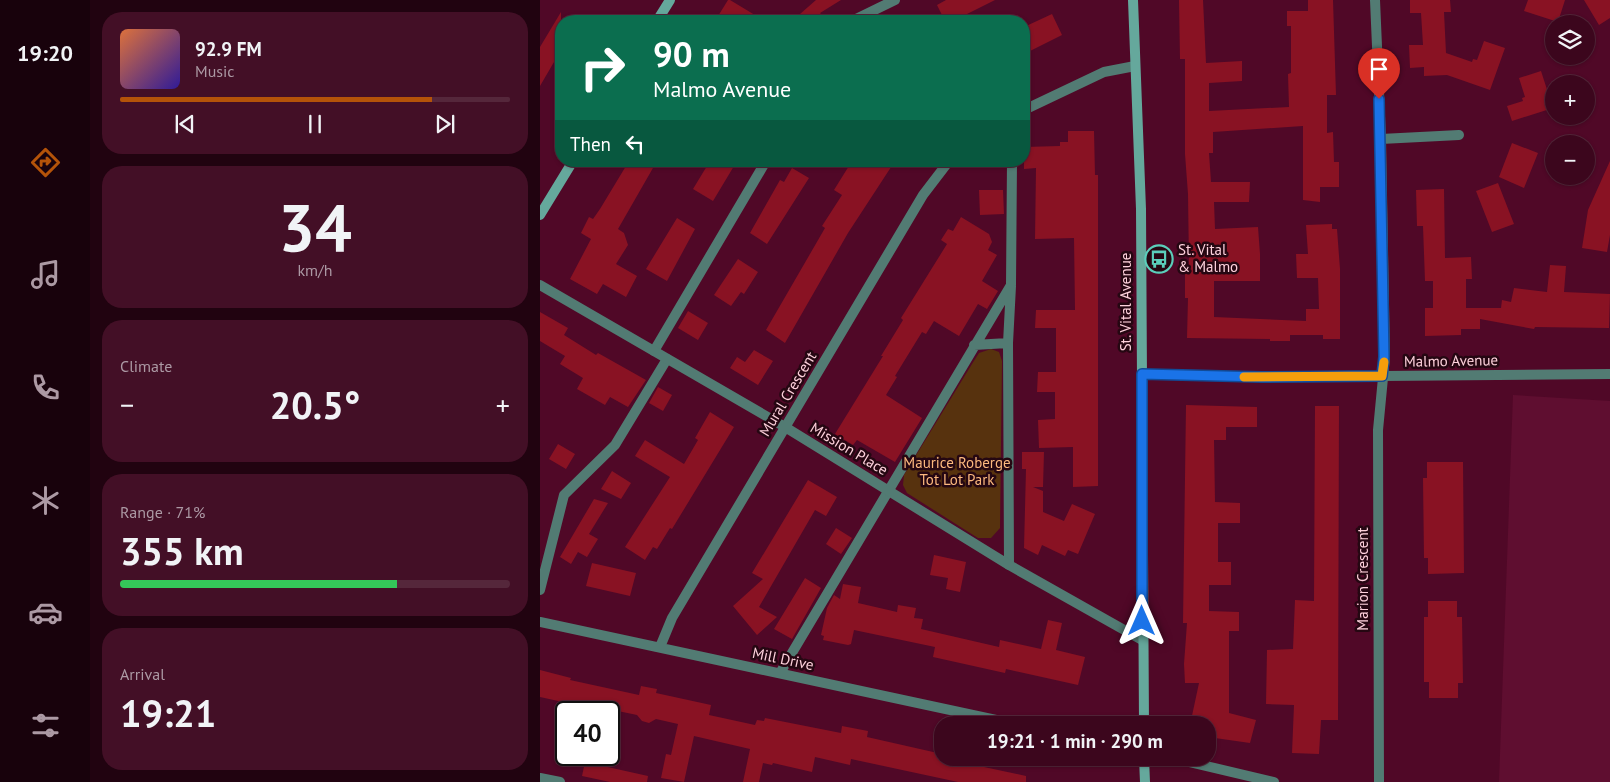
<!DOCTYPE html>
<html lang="en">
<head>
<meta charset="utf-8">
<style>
  :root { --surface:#3c061d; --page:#430f26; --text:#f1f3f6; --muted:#ac99a4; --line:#55273b; --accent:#b45309 }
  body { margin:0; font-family:"PT Sans",sans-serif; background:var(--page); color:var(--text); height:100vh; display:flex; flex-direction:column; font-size:19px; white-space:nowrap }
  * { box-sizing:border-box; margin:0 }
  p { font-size:16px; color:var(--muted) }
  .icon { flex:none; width:28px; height:28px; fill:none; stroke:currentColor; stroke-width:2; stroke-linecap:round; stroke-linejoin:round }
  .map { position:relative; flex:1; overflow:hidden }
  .sheet { display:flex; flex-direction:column; gap:12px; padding:12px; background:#210310; width:450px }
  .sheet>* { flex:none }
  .top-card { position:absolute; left:15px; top:15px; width:475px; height:152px; border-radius:20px; box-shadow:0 1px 4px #0004,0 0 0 1px var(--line); background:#0b6e4f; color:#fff; overflow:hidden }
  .tools { position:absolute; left:1005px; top:15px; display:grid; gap:10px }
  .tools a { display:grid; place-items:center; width:50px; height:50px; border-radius:50%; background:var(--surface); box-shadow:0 1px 4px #0004,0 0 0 1px var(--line); font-size:25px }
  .speed { position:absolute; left:15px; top:701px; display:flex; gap:10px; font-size:25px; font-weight:700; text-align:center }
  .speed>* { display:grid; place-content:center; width:65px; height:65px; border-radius:50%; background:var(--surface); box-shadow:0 1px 4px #0004,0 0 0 1px var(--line); line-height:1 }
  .speed .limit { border:2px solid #111; border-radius:8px; background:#fff; color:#111 }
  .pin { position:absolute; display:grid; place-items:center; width:42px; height:42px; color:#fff; margin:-51px -21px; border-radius:50% 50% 50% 0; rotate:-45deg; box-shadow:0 0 5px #0007 }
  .pin .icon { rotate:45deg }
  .me { position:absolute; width:55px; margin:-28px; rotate:0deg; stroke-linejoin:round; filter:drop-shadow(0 0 4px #0008) }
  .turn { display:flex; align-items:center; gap:18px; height:105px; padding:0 15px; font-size:22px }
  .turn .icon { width:65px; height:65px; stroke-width:2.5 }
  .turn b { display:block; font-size:35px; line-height:42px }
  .then { display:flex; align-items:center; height:48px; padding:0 15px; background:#0003; gap:10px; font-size:19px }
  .big { font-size:38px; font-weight:800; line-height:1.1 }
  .sheet .card { flex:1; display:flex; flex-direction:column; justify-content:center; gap:8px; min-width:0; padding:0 18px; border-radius:20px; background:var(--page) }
  .sheet .dial { align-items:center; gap:0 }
  .dial b { font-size:65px; line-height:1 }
  .song { display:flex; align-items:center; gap:15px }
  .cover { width:60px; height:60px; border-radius:8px; background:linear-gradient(135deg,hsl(20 70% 55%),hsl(250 70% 35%)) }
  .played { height:5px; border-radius:2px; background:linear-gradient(90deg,var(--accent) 80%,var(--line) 80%) }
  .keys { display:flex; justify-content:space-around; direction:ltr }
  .heat { display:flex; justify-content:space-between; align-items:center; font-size:28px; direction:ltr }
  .charge { height:8px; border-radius:4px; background:linear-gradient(90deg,#34c759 71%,var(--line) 0) }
  .trip { position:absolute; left:394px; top:716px; width:282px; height:50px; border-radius:20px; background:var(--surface); box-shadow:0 1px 4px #0004,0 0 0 1px var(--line); font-weight:800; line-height:50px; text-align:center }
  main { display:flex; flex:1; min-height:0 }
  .tab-bar { display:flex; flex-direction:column; width:90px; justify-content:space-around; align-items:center; background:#18020c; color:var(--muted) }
  .tab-bar .icon { width:35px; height:35px }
  .tab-bar .current { color:var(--accent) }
  .tab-bar b { font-size:22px; color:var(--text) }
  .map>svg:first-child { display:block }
</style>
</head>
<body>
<main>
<nav class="tab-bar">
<b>19:20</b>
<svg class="icon current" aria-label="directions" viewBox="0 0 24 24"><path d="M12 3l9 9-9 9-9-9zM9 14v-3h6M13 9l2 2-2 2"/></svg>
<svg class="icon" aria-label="music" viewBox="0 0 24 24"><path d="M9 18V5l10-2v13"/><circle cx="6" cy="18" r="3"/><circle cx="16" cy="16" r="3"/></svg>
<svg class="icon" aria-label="phone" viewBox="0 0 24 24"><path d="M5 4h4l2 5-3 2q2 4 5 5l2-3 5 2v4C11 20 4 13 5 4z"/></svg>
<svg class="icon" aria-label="climate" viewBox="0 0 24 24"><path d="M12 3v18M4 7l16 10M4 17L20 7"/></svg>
<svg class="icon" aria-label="car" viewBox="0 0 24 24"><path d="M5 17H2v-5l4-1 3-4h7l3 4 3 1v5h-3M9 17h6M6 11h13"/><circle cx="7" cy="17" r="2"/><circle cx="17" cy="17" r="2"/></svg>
<svg class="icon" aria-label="filters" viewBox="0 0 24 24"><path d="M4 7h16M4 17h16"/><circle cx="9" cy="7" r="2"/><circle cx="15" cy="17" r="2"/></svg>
</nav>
<section class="sheet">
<div class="card">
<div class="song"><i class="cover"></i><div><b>92.9 FM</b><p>Music</p></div></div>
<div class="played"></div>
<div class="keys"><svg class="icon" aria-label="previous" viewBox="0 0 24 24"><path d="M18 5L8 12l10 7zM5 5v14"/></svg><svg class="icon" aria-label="pause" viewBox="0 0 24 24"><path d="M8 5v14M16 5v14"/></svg><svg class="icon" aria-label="next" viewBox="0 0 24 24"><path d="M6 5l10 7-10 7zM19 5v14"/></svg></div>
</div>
<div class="card dial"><b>34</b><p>km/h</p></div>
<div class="card"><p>Climate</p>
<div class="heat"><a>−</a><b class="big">20.5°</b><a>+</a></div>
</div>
<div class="card"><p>Range · 71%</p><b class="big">355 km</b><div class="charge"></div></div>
<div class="card"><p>Arrival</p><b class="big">19:21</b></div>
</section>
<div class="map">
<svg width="1070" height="782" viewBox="0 0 1070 782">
  <rect width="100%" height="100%" fill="#500827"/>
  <path fill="#5f0e30" d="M973,395L1070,401V782H959Z"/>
  <path fill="#57320e" d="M451,349L459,352L462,361L460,528L451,538H438L367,493L363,485L364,475L432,364L439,353Z"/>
  <path fill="#891223" d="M188,0H190L225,21H175Z
    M276,0H301L280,13L287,21H252Z
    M406,0H455L425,15L428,21H405L397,5Z
    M639,0H663L666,63L702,61V81L669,83V111L749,107L748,74L751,73V26H747V11H768V0H793L796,95H787V133L793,132L794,162H799V187H780V202L763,200V126L673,132V153H669L671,182H710L709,202H674L675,229L718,227L720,254V281H674V317L766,321V309H779L778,278H757L756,254H768L766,225L792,224V229H797L800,269V339H783V335H750V341H730V339L647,338L648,298H645V274H647L649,264L648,194L645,154V59H640Z
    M870,0H910L911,12H904L906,53L932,62L933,59L937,60L944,41L965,48L950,90L907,75L884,76V67L870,68L869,45H883L881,13H870Z
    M988,0H1025L1018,22L984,11Z
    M1044,0H1070V18L1059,25Z
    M21,12V50L0,86V47Z
    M512,14L522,35L484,54V27Z
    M1001,71L1013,108L972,121L967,106L983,101L982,98L985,97L979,78Z
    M528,131H554L555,175H558V486L533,487V447L499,448L498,420L515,419V392H497L498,372H516V328H495L496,310H535L534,238L495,239L496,168L484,169V147L520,146V142H528Z
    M972,143L998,153L984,188L959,177Z
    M89,161H117L78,229L84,233L88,245L76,264L97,276L86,297L63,284L57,294L30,279L51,239L41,233L49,217L53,219L60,209Z
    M170,161H197L173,201L153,189Z
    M312,161H355L308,233L245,343L226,330L285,228L282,226L302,195L294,190Z
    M1070,161V235L1067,252L1042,248L1048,210Z
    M252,168L269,178L227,244L210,233L240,180L244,182Z
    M958,183L974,224L952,232L936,191Z
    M904,189L905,258L931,257L932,279H926V308H961L962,300L971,302L974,288L1007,292L1010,265L1026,266L1024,292L1070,294L1069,328L995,327L994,329L940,319V329H921V335L885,336V308H893V281H885L883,226H877L876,190Z
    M439,190H463L464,214L440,215Z
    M421,217L449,234L452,242L448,250L457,255L442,281L458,291L447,309L438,304L419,336L394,321L386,334L382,332L355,376L357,377L346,395L382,418L355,462L317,440L313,445L295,434L343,356H341L363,320L361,318L407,244L401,240L408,229L413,231Z
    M137,218L155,229L127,281L106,269Z
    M198,259L218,272L204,294L201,292L191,306L174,295Z
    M148,311L168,323L158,340L138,328Z
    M0,312L28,328L24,335L56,355L58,353L106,380L88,407L70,397L65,405L37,389L43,378L20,364L25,356L0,341Z
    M214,350L233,361L218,385L190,368L197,357L205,362Z
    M118,387L132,395L123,411L109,403Z
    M646,405L717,407V427H686V440H674L675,502L700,503V523H678V562H691V585H669V611L699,612V631H689V713L716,720L710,743L668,737V725H650L659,683H645L644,664L647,623H643Z
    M775,406H799L798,720H781L779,754L752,753L754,705L726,704L727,650L753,649L755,600L774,601Z
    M170,412L194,427L132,529L130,528L117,549L113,547L105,560L85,547L130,477L95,456L105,440L144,464L158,440L155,438Z
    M18,444L35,454L26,469L9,459Z
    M482,452H504L503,487H493L503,491V512L524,521L532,504L555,514L538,554L528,550L525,556L502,545L498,555L484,548L486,469H482Z
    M887,462H923L924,573L888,574V558H884L883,478H887Z
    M72,471L91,483L81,499L61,489Z
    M268,480L297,497L286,516L275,510L219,607L237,617L217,635L193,606L223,579L212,573Z
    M54,499L68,503L49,534L58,539L47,557L38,552L31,564L20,557Z
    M296,528L312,538L301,554L286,544Z
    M394,555L426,562L420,592L406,589L408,578L390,575Z
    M52,563L96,573L90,596L46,586Z
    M265,578L281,588L252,639L234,629Z
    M303,584L321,587L318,603L357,612L358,605L376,608L374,618L383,619L381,629L459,647L460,640L501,649L508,620L522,623L516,650L545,657L538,685L466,669L465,673L393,657L395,647L314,630L311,644L308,645L283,640L284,636L281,635L287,608L294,595L300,599Z
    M888,601H917V617H922L923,683H918V698H889V682H884V617H888Z
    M0,670L31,678L30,680L99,695L101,686L117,689L116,693L171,705L169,715L215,725L217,720L224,721L225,718L301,733L302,726L328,731L327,737L402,754V758L486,776V782H418L311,759L310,765L275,757L272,772L233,763L232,765L223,763L219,782H203L210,749L154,736L144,782L121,778L126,754L131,755L138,724L116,719L109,723L102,721L97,715L73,710V713L0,697Z
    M45,762L108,776L107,782H70L42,776Z"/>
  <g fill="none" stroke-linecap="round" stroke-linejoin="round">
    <path stroke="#527b73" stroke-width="10" d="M312,21L355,0
      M434,345L468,343
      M114,351L226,161
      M469,565L468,343L471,286
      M0,590L24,495L75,445L127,359
      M240,673L471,285L472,161
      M0,778L20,782"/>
    <path stroke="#527b73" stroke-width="10" d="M835,0L841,139L845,357L838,430L839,782
      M484,110L564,72L595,66
      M841,139L919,135
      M0,285L245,427L469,565L602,640
      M602,374L722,377L1070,374
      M0,622L480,725
      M120,647L132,618L383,195L409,161
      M632,758L734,782"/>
    <path stroke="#65a89c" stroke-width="10" d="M593,0L601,209L604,725
      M117,21L130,0
      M0,215L33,161
      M604,758L605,782"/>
  </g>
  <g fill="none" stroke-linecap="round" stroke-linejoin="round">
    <g stroke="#114b97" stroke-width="12">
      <path id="route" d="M602,621V374L722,377L842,376L844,357L839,99"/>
    </g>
    <use href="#route" stroke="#1a73e8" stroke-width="9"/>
    <path stroke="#f59e0b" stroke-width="9" d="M704,377L842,376L844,362"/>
  </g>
  <defs>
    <g id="bus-ring" transform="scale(1.4375)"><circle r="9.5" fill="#250712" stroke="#5bcebb" stroke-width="1.5"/><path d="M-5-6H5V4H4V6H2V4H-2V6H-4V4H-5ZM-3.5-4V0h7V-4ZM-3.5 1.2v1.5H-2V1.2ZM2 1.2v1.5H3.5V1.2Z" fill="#5bcebb"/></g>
  </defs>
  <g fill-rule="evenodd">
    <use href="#bus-ring" x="619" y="259"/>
  </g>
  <g text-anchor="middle" stroke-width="5" stroke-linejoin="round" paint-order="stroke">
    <g font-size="15" fill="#fed1dc" stroke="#250712" text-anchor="start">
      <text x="638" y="255">St. Vital<tspan x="638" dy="17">&amp; Malmo</tspan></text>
    </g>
    <g font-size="15" fill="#fed1dc" stroke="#250712">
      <text transform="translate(586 302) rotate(-90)" y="5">St. Vital Avenue</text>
      <text transform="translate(911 361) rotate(-1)" y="5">Malmo Avenue</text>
      <text transform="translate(248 394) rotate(-59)" y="5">Mural Crescent</text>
      <text transform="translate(309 449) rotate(31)" y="5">Mission Place</text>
      <text transform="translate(823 579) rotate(-90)" y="5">Marion Crescent</text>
      <text transform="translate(243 659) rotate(12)" y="5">Mill Drive</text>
    </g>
    <g font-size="15" fill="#fcb87e" stroke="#250712">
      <text x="417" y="468">Maurice Roberge<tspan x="417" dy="17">Tot Lot Park</tspan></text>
    </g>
  </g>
</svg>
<div class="tools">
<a><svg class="icon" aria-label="layers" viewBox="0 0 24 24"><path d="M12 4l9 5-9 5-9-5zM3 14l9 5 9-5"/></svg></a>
<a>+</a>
<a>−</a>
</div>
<div class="speed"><div class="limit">40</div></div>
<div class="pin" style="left:839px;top:99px;background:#d93025"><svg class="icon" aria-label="arrive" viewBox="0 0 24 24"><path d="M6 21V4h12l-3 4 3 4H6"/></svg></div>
<svg class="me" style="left:602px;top:621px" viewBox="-20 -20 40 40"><path d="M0-17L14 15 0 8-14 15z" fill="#1a73e8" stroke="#fff" stroke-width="4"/></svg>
<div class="trip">19:21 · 1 min · 290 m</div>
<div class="top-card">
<div class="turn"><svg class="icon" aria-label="right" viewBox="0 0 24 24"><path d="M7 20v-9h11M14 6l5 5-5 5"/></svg><div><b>90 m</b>Malmo Avenue</div></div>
<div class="then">Then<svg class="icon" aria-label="left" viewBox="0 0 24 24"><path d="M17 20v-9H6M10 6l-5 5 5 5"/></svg></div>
</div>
</div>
</main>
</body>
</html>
